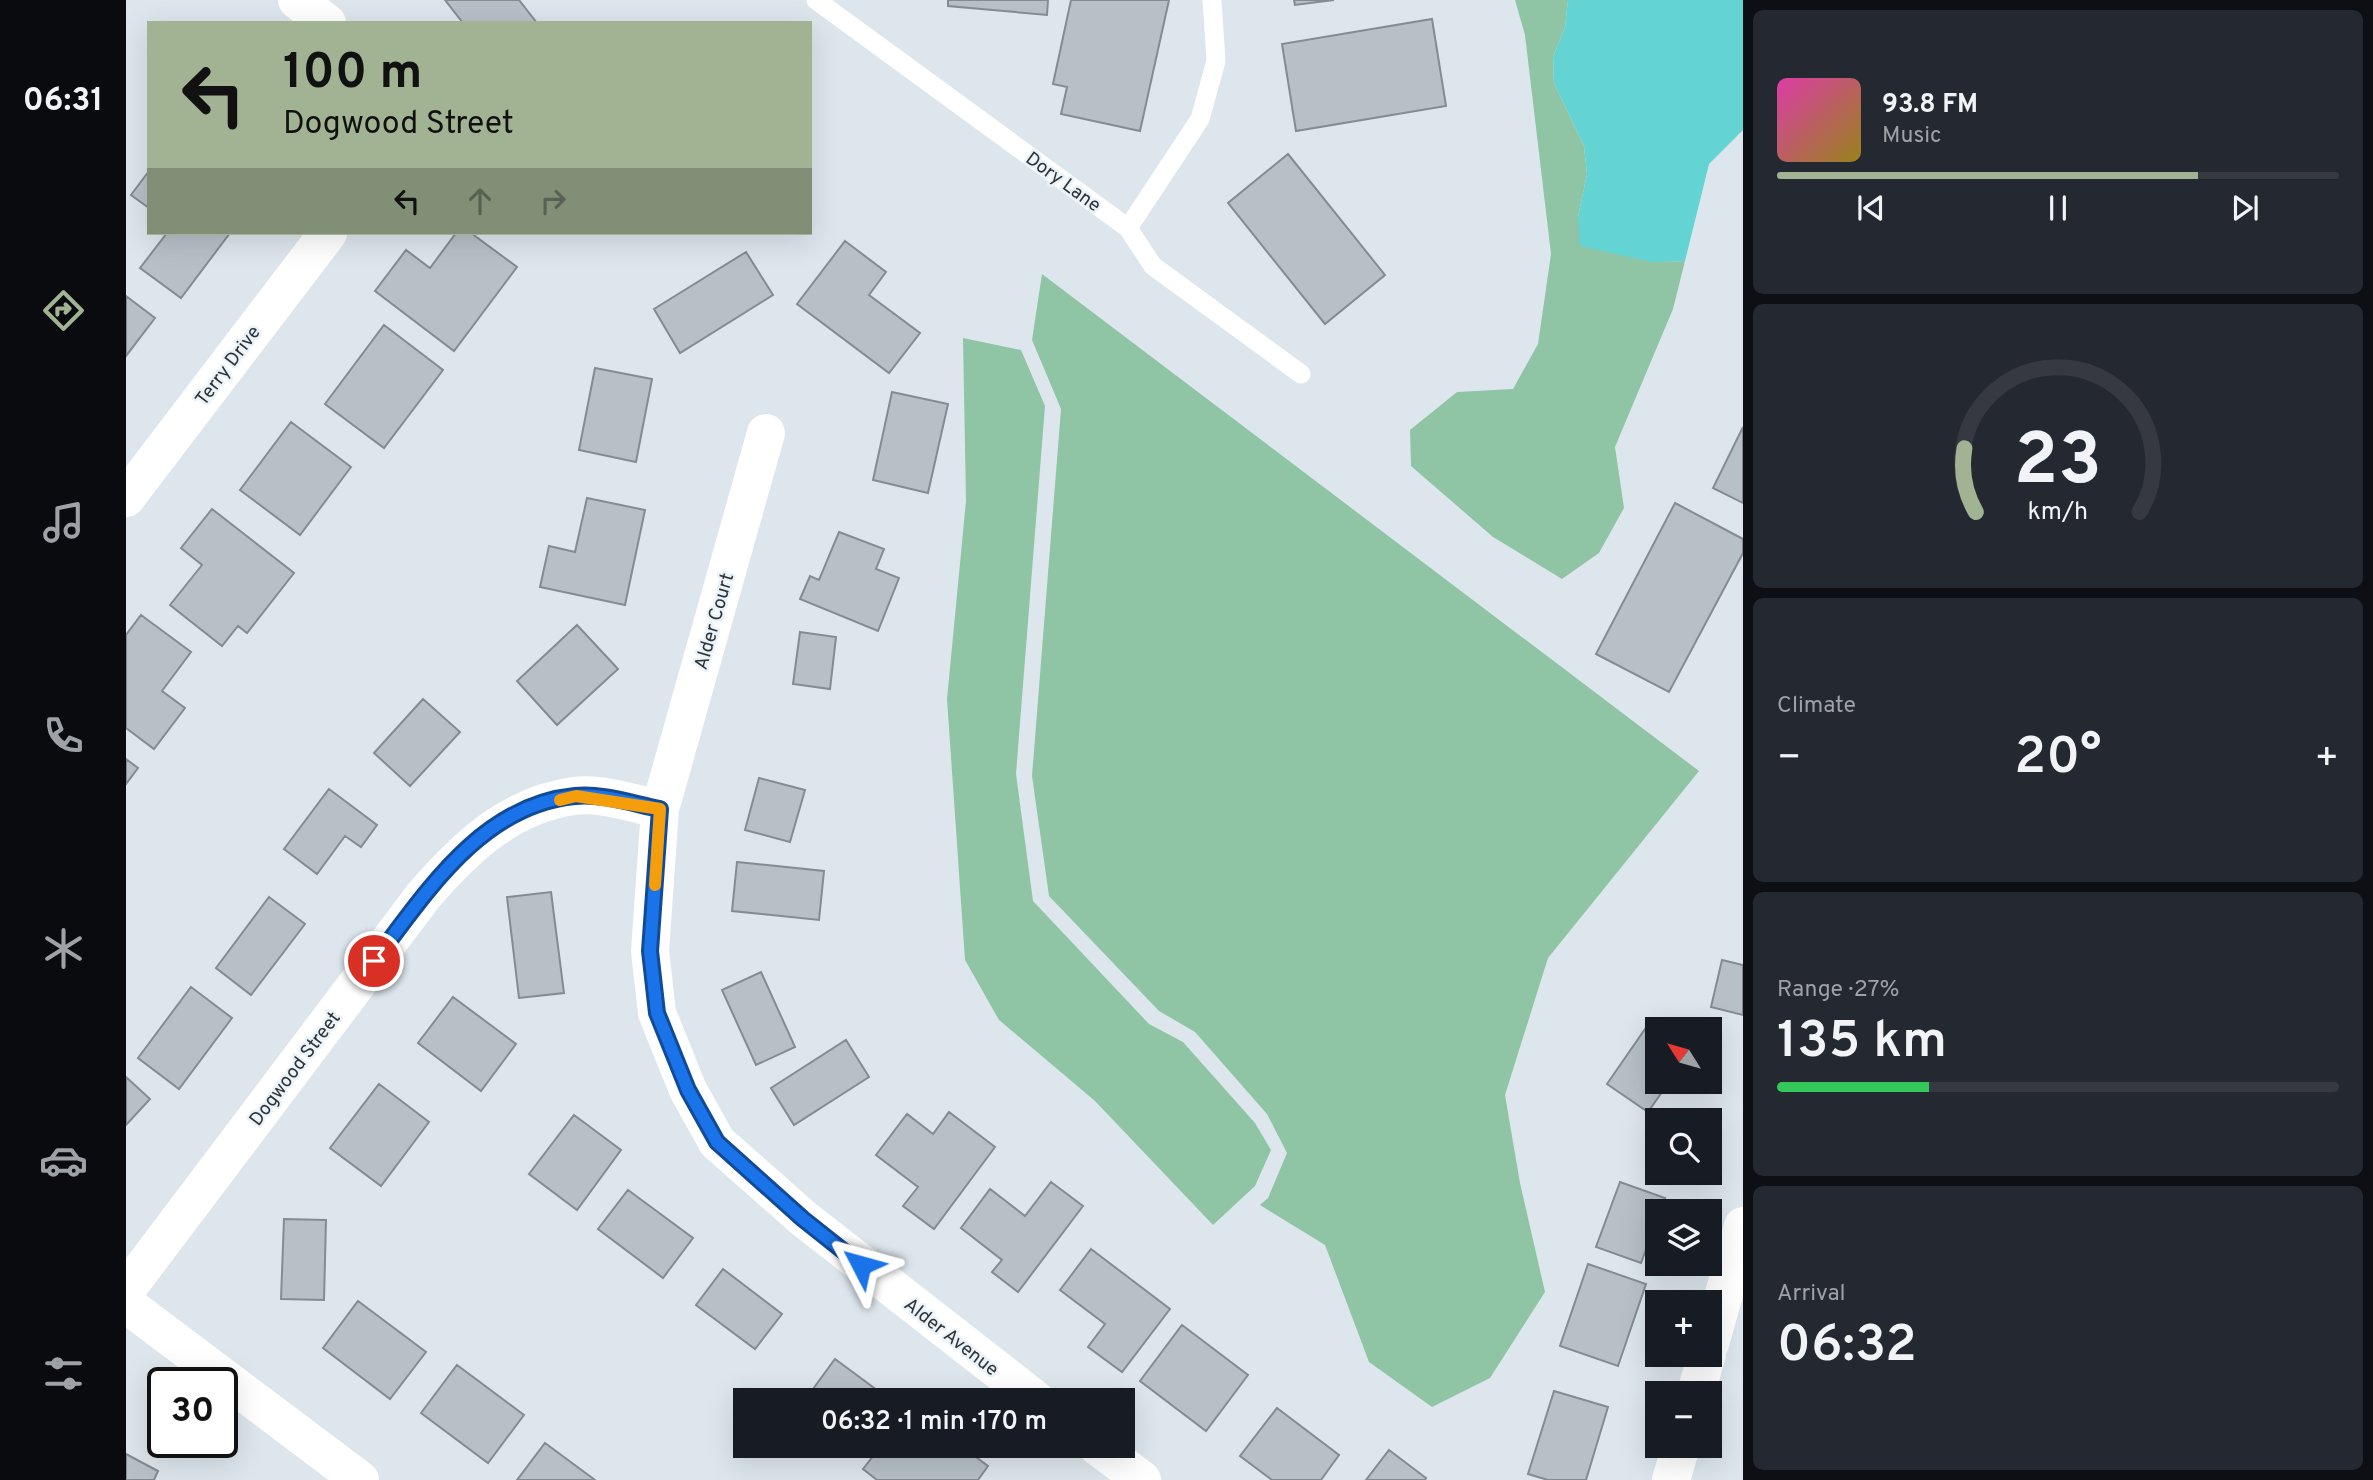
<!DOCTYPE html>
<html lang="en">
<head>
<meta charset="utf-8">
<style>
  :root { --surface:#171b24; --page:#242831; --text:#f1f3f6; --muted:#9ea1a6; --line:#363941; --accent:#a2b394 }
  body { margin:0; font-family:Overpass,sans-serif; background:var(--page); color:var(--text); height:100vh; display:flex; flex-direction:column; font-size:26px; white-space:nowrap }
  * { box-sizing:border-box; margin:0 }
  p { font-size:23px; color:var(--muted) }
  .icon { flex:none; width:38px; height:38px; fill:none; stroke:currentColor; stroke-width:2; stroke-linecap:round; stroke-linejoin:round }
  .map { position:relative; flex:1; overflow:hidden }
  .sheet { display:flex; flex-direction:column; gap:10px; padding:10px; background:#0d0f14; width:630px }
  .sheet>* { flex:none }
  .banner { position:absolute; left:21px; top:21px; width:665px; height:214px; border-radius:0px; box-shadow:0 7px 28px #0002; background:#a2b394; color:#111; overflow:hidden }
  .needle { width:46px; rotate:307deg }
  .fabs { position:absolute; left:1519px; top:1017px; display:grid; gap:14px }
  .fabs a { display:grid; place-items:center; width:77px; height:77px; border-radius:0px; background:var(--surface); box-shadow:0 7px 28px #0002; font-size:35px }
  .speed { position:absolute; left:21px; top:1367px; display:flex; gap:14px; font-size:35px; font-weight:700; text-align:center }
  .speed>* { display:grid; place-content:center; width:91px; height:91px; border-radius:50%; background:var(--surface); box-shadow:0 7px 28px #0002; line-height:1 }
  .speed .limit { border:4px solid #111; border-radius:10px; background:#fff; color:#111 }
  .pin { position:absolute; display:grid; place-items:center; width:60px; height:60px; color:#fff; margin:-30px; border:4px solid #fff; border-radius:50%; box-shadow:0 2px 7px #0007 }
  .me { position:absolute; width:77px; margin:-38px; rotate:309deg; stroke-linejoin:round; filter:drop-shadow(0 0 5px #0008) }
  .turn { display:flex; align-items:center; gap:24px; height:147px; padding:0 21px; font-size:32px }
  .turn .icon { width:91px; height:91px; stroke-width:2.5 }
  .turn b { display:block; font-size:49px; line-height:60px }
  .lanes { display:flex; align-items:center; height:66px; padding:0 21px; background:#0003; justify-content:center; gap:35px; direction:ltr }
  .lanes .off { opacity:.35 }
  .big { font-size:52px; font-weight:600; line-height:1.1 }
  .sheet .tile { flex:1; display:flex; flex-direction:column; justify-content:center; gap:10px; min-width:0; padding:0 24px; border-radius:10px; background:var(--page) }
  .sheet .dial { align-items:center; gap:0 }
  .dial svg { height:182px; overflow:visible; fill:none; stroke:var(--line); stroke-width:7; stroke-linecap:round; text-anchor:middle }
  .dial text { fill:var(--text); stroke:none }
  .song { display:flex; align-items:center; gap:21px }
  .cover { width:84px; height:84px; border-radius:10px; background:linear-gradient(135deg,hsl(320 70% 55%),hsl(50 70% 35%)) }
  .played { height:7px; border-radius:4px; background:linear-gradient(90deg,var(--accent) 75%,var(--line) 75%) }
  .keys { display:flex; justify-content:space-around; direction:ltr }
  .heat { display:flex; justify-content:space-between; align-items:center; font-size:38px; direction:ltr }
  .charge { height:10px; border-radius:5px; background:linear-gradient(90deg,#34c759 27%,var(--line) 0) }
  .trip { position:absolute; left:607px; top:1388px; width:402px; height:70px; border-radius:0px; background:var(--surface); box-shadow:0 7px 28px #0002; font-weight:600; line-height:70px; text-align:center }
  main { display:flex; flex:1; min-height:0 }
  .menu { display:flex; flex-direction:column; width:126px; justify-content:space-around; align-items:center; background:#090b0e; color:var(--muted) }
  .menu .icon { width:49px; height:49px }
  .menu .active { color:var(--accent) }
  .menu b { font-size:32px; color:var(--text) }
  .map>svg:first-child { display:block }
</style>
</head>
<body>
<main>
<nav class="menu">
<b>06:31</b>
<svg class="icon active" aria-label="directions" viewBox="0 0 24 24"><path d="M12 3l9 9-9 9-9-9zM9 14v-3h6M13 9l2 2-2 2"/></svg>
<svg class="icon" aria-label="music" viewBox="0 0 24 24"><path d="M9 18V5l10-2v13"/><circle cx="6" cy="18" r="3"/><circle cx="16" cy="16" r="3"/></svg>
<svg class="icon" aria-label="phone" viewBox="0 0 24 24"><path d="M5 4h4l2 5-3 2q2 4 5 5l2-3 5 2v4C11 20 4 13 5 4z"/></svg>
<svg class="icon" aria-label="climate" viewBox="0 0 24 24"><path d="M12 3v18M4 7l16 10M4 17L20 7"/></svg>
<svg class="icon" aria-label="car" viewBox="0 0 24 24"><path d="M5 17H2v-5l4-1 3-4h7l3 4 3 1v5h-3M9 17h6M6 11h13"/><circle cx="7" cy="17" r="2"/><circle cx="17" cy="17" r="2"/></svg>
<svg class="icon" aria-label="filters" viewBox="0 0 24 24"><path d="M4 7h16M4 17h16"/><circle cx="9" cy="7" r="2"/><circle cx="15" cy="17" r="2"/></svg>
</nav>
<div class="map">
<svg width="1617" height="1480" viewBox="0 0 1617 1480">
  <rect width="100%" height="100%" fill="#dde6ed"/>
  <path fill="#8fc5a5" d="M1389,0H1442L1439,27L1427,57L1428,83L1458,146L1461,174L1452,217C1497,255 1498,263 1559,261L1547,309L1489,447L1498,508L1473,553L1436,579L1367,537L1285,466L1284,430L1331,392L1387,389L1412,344L1425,254L1399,35Z
    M916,274L1573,771L1422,958L1379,1095L1394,1183L1419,1292L1364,1378L1306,1407L1243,1362L1199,1245L1134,1205L1142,1198L1161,1153L1141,1114L1069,1032L1033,1011L923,896L906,776L935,409L906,340Z
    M837,338L895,350L919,406L890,774L907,901L1023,1024L1057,1042L1129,1123L1145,1150L1129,1186L1087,1225L969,1101L873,1020L839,960L821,699L840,501Z"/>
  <path fill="#63d3d4" d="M1442,0H1617V130L1583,164L1559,261L1526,262L1454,246L1452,217L1461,174L1458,146L1428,83L1427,57L1439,27Z"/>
  <path fill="#b7c0c7" stroke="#848c92" stroke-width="2" d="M319,0H393L411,23H337Z
    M822,0H922L921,15L822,6Z
    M945,0H1043L1014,131L935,114L941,87L927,84Z
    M1168,0H1208L1169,5Z
    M1306,19L1320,106L1170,131L1156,44Z
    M1162,154L1259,275L1199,324L1102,203Z
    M23,171V208L5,195Z
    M41,233H104L55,298L14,268Z
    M330,233H345L391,267L328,351L249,291L280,250L304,268Z
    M719,241L760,272L743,295L794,333L763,373L671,304Z
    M620,252L647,295L554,353L528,309Z
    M0,296L29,318L0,356Z
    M258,325L317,370L258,448L199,404Z
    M469,368L526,379L510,462L453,450Z
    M766,392L822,404L802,493L747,480Z
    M165,422L225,467L174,535L114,490Z
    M1617,427V503L1587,488Z
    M461,498L519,510L499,605L414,587L423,546L449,552Z
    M1549,503L1617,539V553L1543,692L1470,654Z
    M86,509L168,573L121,633L112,626L96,646L44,605L76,565L55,548Z
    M713,532L758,549L750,569L773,578L752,631L674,599L684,576L693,580Z
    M15,615L65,652L36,691L59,708L28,749L0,728V635Z
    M451,625L492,669L431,725L391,681Z
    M674,632L710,637L704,689L667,684Z
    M297,699L334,732L284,786L248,753Z
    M0,759L12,768L0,784Z
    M633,778L679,790L664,842L619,830Z
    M203,789L251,825L235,847L219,836L191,874L158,849Z
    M611,862L698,871L693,920L606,911Z
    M425,892L438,993L393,998L381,897Z
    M143,897L179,924L125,995L90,968Z
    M1596,960L1617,965V1015L1585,1007Z
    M635,972L669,1047L630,1065L596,990Z
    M65,987L106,1018L53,1089L12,1058Z
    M327,997L390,1044L355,1091L292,1043Z
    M1526,1019L1541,1029H1531V1082H1543L1522,1112L1481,1084Z
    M720,1040L743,1077L668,1125L645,1088Z
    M0,1077L24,1099L0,1125Z
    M253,1084L303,1122L255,1186L204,1148Z
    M823,1112L869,1147L808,1229L777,1206L792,1187L750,1155L781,1114L807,1134Z
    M448,1115L495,1150L451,1210L403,1174Z
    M925,1182L957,1206L892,1292L866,1272L876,1260L835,1228L864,1189L899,1216Z
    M1494,1182L1539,1198L1515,1263L1470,1247Z
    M502,1190L567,1238L537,1278L472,1229Z
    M158,1219L200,1220L198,1300L155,1299Z
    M965,1249L1044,1309L996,1372L962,1347L979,1324L934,1290Z
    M1462,1264L1520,1284L1492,1366L1434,1346Z
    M597,1269L656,1314L629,1349L570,1305Z
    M232,1301L300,1352L264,1399L197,1348Z
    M1056,1325L1122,1375L1080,1431L1014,1381Z
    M709,1359L759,1396L756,1400H679Z
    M331,1365L398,1415L362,1463L295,1413Z
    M1428,1391L1482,1407L1460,1480H1422L1402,1474Z
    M1151,1408L1213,1455L1195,1480H1146L1114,1456Z
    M419,1443L469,1480H391Z
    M755,1446H835L862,1466L852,1480H751L737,1469Z
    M1263,1450L1300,1478L1299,1480H1240Z
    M0,1454L32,1471L28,1480H0Z"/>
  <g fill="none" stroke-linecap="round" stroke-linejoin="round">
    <path stroke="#fff" stroke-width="19" d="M690,0L1002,228L1027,266L1175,374
      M1002,228L1074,119L1090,61L1086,0"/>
    <path stroke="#fff" stroke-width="38" d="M171,0L201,23
      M640,433L534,809L524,951L531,1013L562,1090L591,1142L677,1218L910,1400
      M0,498L202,233
      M0,1290L298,895C339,848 383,805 448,796C475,792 508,804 534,809
      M0,1304L234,1480
      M1584,1344L1617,1226
      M1570,1393L1581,1354
      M971,1446L1016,1480
      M1545,1480L1555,1446"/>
  </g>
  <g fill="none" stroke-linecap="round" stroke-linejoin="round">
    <g stroke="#114b97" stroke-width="18">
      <path id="route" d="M248,961C300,893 355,805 449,796C476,793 508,804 534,809L524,951L531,1013L562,1090L591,1142L677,1219L735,1265"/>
    </g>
    <use href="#route" stroke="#1a73e8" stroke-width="12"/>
    <path stroke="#f59e0b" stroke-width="12" d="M434,800L450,796L534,809L529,885"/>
  </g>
  <g text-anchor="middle" stroke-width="5" stroke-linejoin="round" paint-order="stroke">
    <g font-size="19" fill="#2f3235" stroke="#eaf3fa">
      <text transform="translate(938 181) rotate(36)" y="7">Dory Lane</text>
      <text transform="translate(101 365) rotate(-53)" y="7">Terry Drive</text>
      <text transform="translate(587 621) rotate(-74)" y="7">Alder Court</text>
      <text transform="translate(168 1068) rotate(-53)" y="7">Dogwood Street</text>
      <text transform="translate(826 1336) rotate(38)" y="7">Alder Avenue</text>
    </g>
  </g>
</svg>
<div class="fabs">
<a><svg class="needle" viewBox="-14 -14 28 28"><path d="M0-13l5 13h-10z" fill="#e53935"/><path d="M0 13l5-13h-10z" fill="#9ea1a6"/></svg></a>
<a><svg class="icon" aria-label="search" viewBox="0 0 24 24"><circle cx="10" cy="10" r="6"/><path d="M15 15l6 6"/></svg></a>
<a><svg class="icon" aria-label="layers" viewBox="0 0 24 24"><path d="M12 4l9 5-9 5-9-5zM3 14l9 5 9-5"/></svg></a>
<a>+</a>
<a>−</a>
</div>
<div class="speed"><div class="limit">30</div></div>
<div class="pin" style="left:248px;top:961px;background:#d93025"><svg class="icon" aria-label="arrive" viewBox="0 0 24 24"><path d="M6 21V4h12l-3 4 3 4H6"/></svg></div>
<svg class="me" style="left:735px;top:1265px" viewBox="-20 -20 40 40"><path d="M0-17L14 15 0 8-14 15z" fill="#1a73e8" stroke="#fff" stroke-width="4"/></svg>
<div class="trip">06:32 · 1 min · 170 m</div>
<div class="banner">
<div class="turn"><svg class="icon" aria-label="left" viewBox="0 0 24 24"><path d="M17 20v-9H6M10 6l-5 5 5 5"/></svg><div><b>100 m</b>Dogwood Street</div></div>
<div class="lanes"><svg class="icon" aria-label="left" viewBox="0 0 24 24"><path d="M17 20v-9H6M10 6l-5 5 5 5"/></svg><svg class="icon off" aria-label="ahead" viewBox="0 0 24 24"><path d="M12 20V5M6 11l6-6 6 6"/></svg><svg class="icon off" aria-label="right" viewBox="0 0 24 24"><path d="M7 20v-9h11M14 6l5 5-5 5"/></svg></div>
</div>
</div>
<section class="sheet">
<div class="tile">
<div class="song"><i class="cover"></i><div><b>93.8 FM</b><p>Music</p></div></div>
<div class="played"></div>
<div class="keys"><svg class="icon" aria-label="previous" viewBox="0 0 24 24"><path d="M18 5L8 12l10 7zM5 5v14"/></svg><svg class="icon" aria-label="pause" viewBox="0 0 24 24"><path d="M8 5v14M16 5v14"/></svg><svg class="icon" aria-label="next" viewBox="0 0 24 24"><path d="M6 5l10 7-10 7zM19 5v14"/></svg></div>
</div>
<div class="tile dial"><svg viewBox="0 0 100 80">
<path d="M14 69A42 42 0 1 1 86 69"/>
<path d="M14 69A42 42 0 0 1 9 41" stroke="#a2b394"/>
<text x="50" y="56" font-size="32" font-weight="700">23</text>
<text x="50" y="72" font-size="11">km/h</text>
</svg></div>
<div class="tile"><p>Climate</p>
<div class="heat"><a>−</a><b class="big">20°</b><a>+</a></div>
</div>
<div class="tile"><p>Range · 27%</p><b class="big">135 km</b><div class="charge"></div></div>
<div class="tile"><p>Arrival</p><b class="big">06:32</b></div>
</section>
</main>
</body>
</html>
